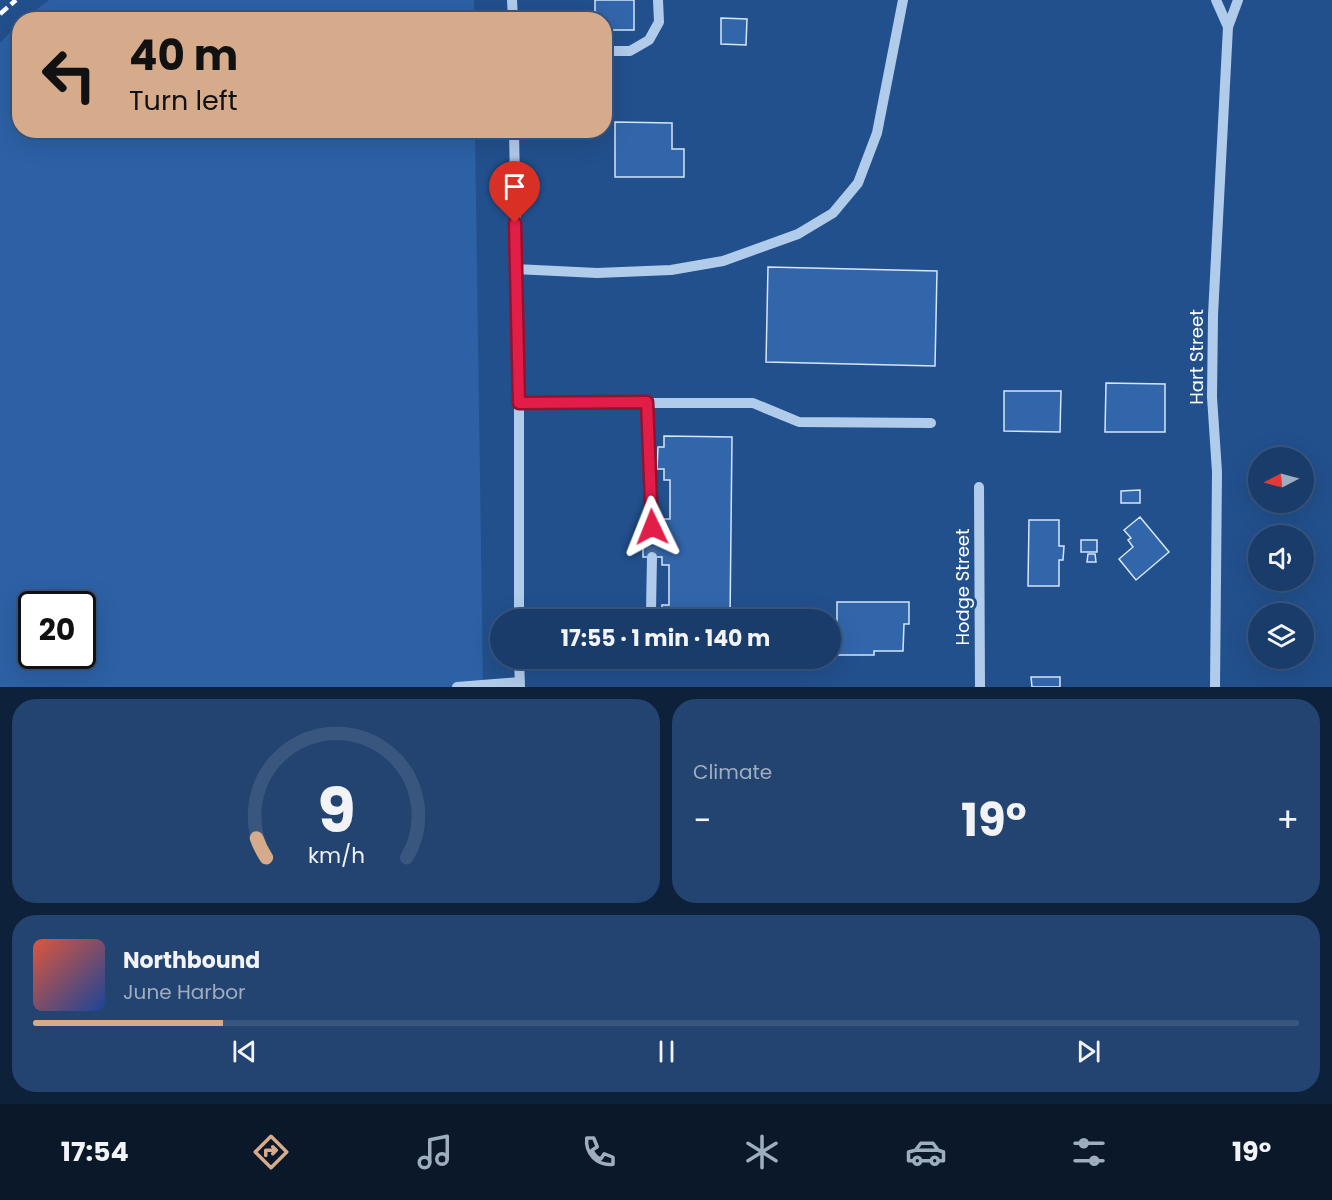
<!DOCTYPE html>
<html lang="en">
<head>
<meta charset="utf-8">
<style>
  :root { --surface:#1a3c6a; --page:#234370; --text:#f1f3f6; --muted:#9fadc1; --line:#38567e; --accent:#d6ab8b }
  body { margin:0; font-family:Poppins,sans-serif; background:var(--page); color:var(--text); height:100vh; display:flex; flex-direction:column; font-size:22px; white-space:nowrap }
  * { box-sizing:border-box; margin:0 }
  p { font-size:20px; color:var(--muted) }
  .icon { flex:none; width:33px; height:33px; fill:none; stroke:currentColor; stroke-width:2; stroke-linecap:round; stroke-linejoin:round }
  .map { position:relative; height:687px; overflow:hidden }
  .details { display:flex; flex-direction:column; gap:12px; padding:12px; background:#0e213a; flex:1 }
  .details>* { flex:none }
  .hud { position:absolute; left:12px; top:12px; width:600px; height:126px; border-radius:24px; box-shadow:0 6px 24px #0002,0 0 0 2px var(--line); background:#d6ab8b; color:#111; overflow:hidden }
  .needle { width:39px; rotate:264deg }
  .controls { position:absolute; left:1248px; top:447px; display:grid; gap:12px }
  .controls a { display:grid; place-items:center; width:66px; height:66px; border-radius:50%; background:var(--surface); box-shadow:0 6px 24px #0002,0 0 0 2px var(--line); font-size:30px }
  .speed { position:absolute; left:18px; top:591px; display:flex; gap:12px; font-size:30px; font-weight:700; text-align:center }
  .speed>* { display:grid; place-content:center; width:78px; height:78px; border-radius:50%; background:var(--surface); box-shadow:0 6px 24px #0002,0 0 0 2px var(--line); line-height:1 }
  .speed .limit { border:3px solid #111; border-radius:9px; background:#fff; color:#111 }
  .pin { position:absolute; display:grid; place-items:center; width:51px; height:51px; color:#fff; margin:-62px -26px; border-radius:50% 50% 50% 0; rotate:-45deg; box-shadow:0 0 6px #0007 }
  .pin .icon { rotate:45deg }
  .me { position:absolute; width:66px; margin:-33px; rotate:358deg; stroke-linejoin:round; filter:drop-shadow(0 0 4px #0008) }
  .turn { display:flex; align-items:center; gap:21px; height:126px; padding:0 18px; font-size:27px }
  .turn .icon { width:78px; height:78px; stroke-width:2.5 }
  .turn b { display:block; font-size:42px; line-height:51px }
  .big { font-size:45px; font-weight:700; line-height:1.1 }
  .details .widget { flex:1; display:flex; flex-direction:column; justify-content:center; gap:9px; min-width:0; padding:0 21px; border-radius:24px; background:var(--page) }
  .details .dial { align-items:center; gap:0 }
  .dial svg { height:156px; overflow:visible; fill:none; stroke:var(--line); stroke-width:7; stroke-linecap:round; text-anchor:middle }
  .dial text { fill:var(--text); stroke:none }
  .song { display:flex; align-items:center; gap:18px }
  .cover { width:72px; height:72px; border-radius:9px; background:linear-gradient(135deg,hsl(10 70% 55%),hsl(220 70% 35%)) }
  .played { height:6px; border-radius:3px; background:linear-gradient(90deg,var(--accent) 15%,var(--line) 15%) }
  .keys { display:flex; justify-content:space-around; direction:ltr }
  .heat { display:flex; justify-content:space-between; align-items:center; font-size:33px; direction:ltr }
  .details .tiles { flex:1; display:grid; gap:12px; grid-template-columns:1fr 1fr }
  .widget:last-child { grid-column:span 2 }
  .trip { position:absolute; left:490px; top:609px; width:351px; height:60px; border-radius:30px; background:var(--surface); box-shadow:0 6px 24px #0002,0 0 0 2px var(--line); font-weight:700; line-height:60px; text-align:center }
  .menu { display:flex; height:96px; justify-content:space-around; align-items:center; background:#0a182a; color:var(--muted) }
  .menu .icon { width:42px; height:42px }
  .menu .current { color:var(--accent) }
  .menu b { font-size:27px; color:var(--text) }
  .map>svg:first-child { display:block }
</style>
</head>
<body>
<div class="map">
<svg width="1332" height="687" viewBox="0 0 1332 687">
  <rect width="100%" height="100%" fill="#22508d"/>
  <path fill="#2c61a5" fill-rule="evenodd" d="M49,0H474V19H24Z
    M19,23L20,130L475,131L483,687H0V43ZM32,604H82V656H32Z"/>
  <path fill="#3266aa" stroke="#d6e5f8" stroke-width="1.5" d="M595,0H634V30H604V20H602V17H595Z
    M721,18L747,19L746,45L721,44Z
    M615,122L672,123V149H684V177H615Z
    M768,267L937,271L935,366L766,362Z
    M1106,383L1165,384V432H1105Z
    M1004,391H1061L1060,432L1004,431Z
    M664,436L732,437L730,620H656V616H662V605H669V565H662V557H643V527H662L661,519H670V480H664V469H657L658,447H664Z
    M1140,490V503H1121V491Z
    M1140,517L1169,552L1136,580L1119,559L1133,547L1128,540L1131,538L1124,530Z
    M1029,520H1059V546H1064L1063,560H1059V586H1028Z
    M1081,540H1097V552H1081Z
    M1088,554H1095L1096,562H1087Z
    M837,602H909V624H904L903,651H874V655H837Z
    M1031,677H1060V687H1032Z"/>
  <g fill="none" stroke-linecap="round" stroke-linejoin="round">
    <path stroke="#436a9e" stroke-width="10" stroke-dasharray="10 5" stroke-linecap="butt" d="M652,557V527"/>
    <path stroke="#b1cbeb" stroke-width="10" d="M512,0L513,20
      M1216,0L1228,27
      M604,51H630L649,40L659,22L658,0
      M514,130L519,403V620
      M515,269L597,273L671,270L723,261L798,234L833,213L858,183L877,133L903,0
      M647,402L652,527
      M519,403H753L799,422L931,423
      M979,487L980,687
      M648,620L651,610L652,557
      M519,658L520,687
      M457,687L520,682
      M1215,687L1217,472L1212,397L1213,315L1228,27L1238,0"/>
    <path stroke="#fff" stroke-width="4.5" stroke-dasharray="10 4.5" stroke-linecap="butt" d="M0,14L16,0"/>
  </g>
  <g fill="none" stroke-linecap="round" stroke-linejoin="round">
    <g stroke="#92132f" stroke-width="15">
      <path id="route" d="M515,223L519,403L647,402L652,527"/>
    </g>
    <use href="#route" stroke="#e11d48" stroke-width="10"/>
  </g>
  <g text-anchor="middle" stroke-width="6" stroke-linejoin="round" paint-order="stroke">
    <g font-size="18" fill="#fff" stroke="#22508d">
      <text transform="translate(1197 357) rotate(-90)" y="6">Hart Street</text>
      <text transform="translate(963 587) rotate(-90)" y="6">Hodge Street</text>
    </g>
  </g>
</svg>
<div class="controls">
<a><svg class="needle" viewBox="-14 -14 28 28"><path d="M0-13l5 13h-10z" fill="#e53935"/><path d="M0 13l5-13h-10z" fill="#9fadc1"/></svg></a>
<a><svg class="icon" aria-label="sound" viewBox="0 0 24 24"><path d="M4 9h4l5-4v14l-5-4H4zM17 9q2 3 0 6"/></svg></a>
<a><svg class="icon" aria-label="layers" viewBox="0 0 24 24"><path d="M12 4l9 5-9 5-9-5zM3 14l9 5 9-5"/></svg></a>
</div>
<div class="speed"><div class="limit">20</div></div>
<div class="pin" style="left:515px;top:223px;background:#d93025"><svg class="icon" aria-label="arrive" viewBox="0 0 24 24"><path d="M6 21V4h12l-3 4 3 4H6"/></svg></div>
<svg class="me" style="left:652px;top:527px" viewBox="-20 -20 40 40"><path d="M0-17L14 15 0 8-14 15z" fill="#e11d48" stroke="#fff" stroke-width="4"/></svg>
<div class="trip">17:55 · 1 min · 140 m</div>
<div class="hud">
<div class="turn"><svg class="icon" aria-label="left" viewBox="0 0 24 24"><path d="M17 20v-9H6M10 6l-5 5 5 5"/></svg><div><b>40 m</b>Turn left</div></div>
</div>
</div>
<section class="details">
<div class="tiles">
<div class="widget dial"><svg viewBox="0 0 100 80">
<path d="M14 69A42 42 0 1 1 86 69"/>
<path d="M14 69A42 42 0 0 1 9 59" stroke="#d6ab8b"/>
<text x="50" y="56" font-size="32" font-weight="700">9</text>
<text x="50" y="72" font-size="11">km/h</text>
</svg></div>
<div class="widget"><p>Climate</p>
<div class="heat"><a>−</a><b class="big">19°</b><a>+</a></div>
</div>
<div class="widget">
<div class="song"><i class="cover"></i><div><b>Northbound</b><p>June Harbor</p></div></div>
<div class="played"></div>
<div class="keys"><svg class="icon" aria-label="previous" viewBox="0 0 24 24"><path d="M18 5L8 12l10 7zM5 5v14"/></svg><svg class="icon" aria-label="pause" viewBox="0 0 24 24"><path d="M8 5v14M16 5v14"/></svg><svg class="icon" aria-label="next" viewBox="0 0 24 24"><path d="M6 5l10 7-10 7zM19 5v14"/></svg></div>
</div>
</div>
</section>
<nav class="menu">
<b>17:54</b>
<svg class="icon current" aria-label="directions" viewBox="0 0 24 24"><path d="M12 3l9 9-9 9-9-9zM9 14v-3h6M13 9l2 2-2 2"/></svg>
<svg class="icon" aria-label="music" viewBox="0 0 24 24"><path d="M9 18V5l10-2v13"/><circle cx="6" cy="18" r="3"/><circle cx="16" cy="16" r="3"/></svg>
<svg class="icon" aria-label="phone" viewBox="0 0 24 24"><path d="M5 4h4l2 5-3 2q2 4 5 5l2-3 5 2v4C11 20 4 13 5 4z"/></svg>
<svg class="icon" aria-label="climate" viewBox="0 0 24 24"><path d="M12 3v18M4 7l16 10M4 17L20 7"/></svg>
<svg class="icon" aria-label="car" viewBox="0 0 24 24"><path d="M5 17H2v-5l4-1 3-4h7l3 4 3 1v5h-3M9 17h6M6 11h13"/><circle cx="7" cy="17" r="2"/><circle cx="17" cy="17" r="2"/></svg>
<svg class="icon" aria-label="filters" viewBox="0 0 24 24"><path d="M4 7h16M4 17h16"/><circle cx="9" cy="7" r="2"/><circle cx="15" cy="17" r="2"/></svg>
<b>19°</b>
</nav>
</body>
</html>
